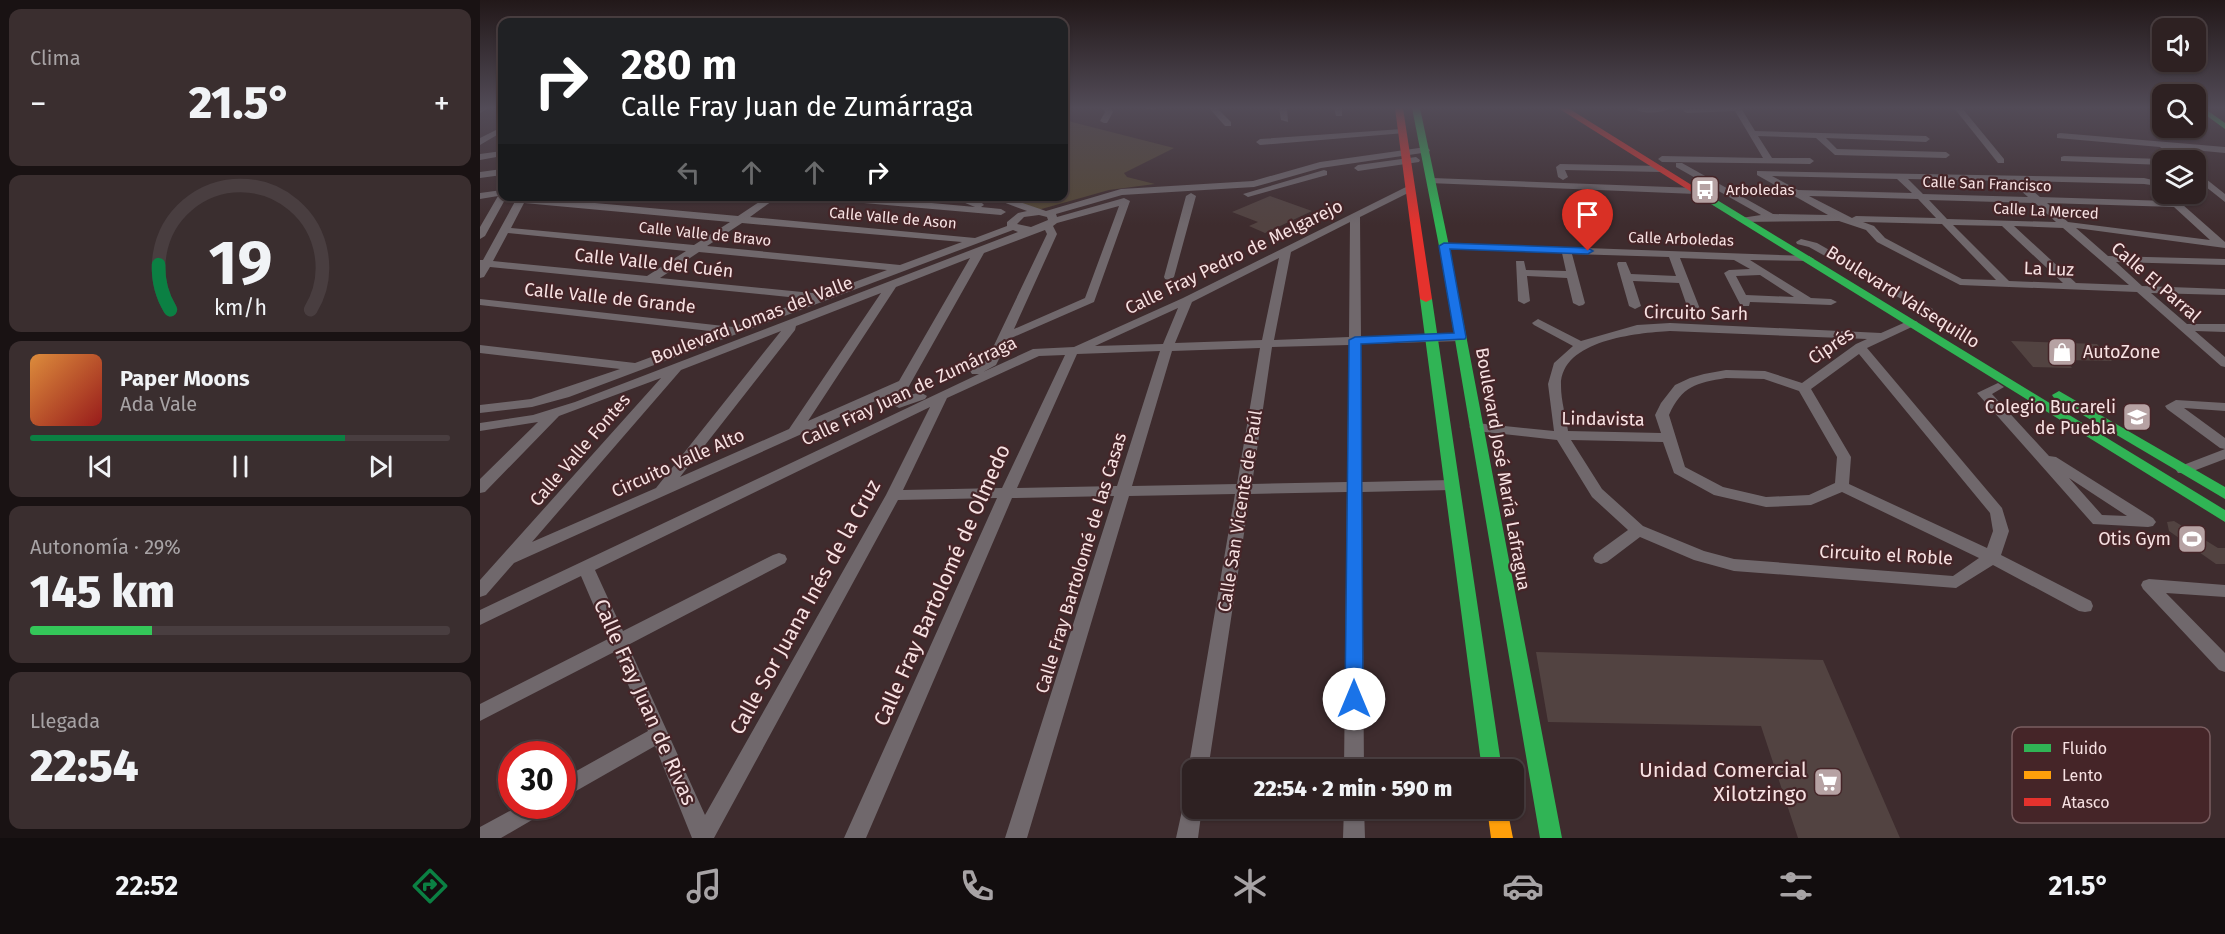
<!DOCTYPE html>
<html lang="es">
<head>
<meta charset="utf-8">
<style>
  :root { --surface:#2e2122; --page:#3a2e2f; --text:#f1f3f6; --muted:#a7a3a5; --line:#493e40; --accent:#0b8043 }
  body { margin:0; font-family:"Fira Sans",sans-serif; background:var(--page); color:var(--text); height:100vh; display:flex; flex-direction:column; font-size:22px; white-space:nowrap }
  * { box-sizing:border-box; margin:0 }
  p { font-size:20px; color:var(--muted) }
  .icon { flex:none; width:33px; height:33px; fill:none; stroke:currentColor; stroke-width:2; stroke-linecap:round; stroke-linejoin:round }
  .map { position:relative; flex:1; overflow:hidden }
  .details { display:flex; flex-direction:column; gap:9px; padding:9px; background:#191213; width:480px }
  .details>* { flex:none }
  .hud { position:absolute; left:18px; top:18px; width:570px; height:183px; border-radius:12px; box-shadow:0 2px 4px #0004,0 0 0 2px var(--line); background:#202124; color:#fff; overflow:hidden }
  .tools { position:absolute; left:1672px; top:18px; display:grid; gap:12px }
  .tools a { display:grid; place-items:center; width:54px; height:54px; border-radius:12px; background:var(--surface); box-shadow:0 2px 4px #0004,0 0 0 2px var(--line); font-size:30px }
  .speed { position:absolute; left:18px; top:741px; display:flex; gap:12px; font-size:30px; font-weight:700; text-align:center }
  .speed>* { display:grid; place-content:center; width:78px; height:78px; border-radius:50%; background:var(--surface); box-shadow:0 2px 4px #0004,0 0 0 2px var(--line); line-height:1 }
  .speed .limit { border:9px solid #d22; background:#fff; color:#111 }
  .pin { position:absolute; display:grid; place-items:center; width:51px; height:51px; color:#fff; margin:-62px -26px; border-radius:50% 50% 50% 0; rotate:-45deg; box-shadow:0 0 6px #0007 }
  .pin .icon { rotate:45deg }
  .me { position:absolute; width:66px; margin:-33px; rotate:0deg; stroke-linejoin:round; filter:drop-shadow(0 0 4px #0008) }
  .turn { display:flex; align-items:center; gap:21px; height:126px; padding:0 24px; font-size:27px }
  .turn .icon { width:78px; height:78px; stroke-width:2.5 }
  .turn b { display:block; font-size:42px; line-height:51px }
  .lanes { display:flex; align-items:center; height:57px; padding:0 24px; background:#0003; justify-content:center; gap:30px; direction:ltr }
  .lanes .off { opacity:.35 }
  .big { font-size:45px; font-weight:800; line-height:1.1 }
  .details .tile { flex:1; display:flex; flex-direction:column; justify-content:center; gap:9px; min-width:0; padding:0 21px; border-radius:12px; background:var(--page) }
  .details .dial { align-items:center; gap:0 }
  .dial svg { height:156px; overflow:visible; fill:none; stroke:var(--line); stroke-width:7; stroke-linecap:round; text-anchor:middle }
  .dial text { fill:var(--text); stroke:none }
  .song { display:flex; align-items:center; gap:18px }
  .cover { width:72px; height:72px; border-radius:9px; background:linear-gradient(135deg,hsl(30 70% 55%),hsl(0 70% 35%)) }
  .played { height:6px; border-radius:3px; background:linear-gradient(90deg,var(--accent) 75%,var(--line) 75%) }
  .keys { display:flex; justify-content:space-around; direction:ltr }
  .heat { display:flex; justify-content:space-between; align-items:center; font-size:33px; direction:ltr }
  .charge { height:9px; border-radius:4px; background:linear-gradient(90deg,#34c759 29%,var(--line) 0) }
  .trip { position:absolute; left:702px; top:759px; width:342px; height:60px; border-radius:12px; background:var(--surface); box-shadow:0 2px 4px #0004,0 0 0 2px var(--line); font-weight:800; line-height:60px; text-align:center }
  .tabs { display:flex; height:96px; justify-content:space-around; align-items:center; background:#120d0e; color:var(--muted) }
  .tabs .icon { width:42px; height:42px }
  .tabs .current { color:var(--accent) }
  .tabs b { font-size:27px; color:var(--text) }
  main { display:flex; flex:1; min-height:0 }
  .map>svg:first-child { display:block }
</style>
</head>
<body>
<main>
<section class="details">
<div class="tile"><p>Clima</p>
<div class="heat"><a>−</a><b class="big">21.5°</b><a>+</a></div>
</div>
<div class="tile dial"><svg viewBox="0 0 100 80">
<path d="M14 69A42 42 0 1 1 86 69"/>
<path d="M14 69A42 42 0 0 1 8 46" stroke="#0b8043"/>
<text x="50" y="56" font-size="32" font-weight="700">19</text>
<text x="50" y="72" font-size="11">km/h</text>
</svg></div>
<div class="tile">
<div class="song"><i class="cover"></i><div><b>Paper Moons</b><p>Ada Vale</p></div></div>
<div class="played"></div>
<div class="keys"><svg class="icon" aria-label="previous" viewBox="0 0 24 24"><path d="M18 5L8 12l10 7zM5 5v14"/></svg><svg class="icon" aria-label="pause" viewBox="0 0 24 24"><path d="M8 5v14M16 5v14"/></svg><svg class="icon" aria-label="next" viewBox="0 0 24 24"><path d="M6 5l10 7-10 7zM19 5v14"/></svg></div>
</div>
<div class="tile"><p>Autonomía · 29%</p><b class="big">145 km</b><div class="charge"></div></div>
<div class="tile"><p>Llegada</p><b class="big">22:54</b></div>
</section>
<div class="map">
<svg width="1745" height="838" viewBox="0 0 1745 838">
  <rect width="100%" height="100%" fill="#3e2c2e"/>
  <path fill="#544735" d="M584,120L694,148L644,173L647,177L675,184L629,190L558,210L513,197L584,196Z"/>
  <path fill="#524341" d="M790,196L832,211L785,233L769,226L778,222L752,212Z
    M1531,341L1617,344L1632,361L1585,360L1592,368L1553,367Z
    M1694,521L1738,548H1745V564H1736L1689,531L1687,522Z
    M1056,652L1343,660L1420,838H1318L1281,726L1068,722Z"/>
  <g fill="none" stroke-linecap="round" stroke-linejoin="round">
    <path fill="#70686c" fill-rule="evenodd" d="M0,108H9L0,113Z
      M623,108H631L633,112L627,123H624L620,121L625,112Z
      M665,108H677L673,110Z
      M729,108H737L751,122V126H745Z
      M799,108H807L808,122L801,120Z
      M854,108H862V116H856Z
      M1159,108H1188L1189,109C1182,113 1164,114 1157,110Z
      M1261,108L1275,131L1446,136L1450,139L1446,142L1346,138L1357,149L1466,152L1470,155L1466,158L1355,155L1336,138L1278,136L1292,158H1330L1334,161L1330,164L1182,162L1178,159L1182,156L1283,158L1255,111L1207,113L1203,111L1207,109Z
      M1474,108H1482L1524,159V163H1518Z
      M22,127V132L0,145V138Z
      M922,129H925V133L780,145L776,142L780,139Z
      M1580,133L1745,147V153L1692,148L1705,160H1696L1680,147L1577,138V134Z
      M946,147L950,150L949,152L841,168L774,187L642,195L576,214L577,217L644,198L650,201L614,302L529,339L516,365L503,372L553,349L594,347L703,298L926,187H932V191L880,217L881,337L980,333L986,337L980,341L881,344L882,482L972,480L977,482L979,485L977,488L972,490L882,492L884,770H864L867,492L770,494L728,770H712V777L708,770L755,494L649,496L547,838H525L634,496L532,498L386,838H364L517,498L418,500L234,838H212L175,746L82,799V779L168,731L134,652L0,721V704L128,639L101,576L0,625V610L499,374H492L490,371L507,360L567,234L565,230L504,253L424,395V397L440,392L447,396L445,399L419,408L412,404L411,394L34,563L6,595L0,597V580L181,378L79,416L5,492L0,493V479L58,422L0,431V423L53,415L95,402L538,232L533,230L89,397L52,407L0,413V405L51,399L140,369L0,353V345L155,363L239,332L0,305V299L253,327L328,299L10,267L4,277L0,278V260H3L38,196L258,216L288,196H299L270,217L495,238L527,226V222L538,213L547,211L507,196H522L566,211L641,189L773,181L840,162ZM44,203L250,222L214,245L31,228ZM639,206L605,298L534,329L577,234L573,226L577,223ZM559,215L567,217L568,220L551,227L537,224L544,217ZM870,222L869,337L794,340L811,252ZM262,223L482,242L420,265L227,246ZM28,233L206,251L167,276L13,261ZM219,252L407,270L342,294L180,278ZM490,258L419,381L328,421L416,287ZM799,258L782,340L695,343L712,302ZM401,293L309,429L200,477L315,330L316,326ZM698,308L683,344L615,346ZM301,331L176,488L52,542L201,370ZM869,345L867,482L772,484L792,347ZM780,348L757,484L652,486L692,351ZM680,351L637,486L537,488L597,354ZM585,355L522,488L423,490L467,398L559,356ZM450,407L406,495L225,815L148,645L305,563L307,559L305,555L299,553L293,555L143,631L115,570Z
      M22,151V156L0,160V154Z
      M1584,156L1683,159L1686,160H1683V165L1581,161V157Z
      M936,157L940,160L939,162L878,171L874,168L878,165Z
      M1196,163H1202L1293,214L1348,215L1277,175V171L1664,178L1677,181L1683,187V194H1686H1680L1671,185L1664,184L1541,181L1560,197L1688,201V197H1694L1745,242V248L1596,228L1628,256L1745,259V265L1636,262L1662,286L1745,289V295L1671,293L1707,324H1745V332L1715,331L1745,357V367L1741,366L1657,292L1480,285L1397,242L1386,230L1359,221L1261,222V218L1281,215L1196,167ZM1292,176L1417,179L1432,193L1318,190ZM1428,179L1530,181L1548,197L1443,194ZM1329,196L1438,199L1456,218L1376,216L1372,218ZM1449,200L1555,203L1576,222L1467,219ZM1567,203L1694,207L1730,240L1588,222ZM1383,222L1462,224L1516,280L1482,279L1405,238L1394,226ZM1473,225L1522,226L1583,283L1529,281ZM1534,226L1583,228L1649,285L1596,283Z
      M1080,164L1181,166L1185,169L1181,172L1085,170L1088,177L1083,180L1078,177L1076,167Z
      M22,169V175L0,178V172Z
      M844,170L847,171V175L768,197L763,194Z
      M1716,171L1745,194V202L1716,179Z
      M952,178L1216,188L1221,191L1216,194L949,183V179Z
      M22,190V196H27L5,236L0,239V227L18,196L0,199V193Z
      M711,193L716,196L694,277L689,280L685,279L684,277L706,196Z
      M334,196H376L495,207L468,196H483L502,203L504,205L501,207L521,209L526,212L521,215L338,199Z
      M1321,239L1337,243L1453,309L1451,311H1443L1329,247L1317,244L1316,242Z
      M964,243L1329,256L1334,259L1333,261L1270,260L1331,298L1351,299L1357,302L1351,305L1270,302L1269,306H1261L1244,273L1249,270L1270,269L1254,260L1200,258L1220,309L1218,311L1214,312L1208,309L1199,283L1153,281L1161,306L1155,309L1149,306L1137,264L1138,262H1146L1151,274L1196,276L1189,257L1092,254L1105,303L1103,305L1099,306L1093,303L1087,278L1047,276L1050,301L1044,304L1038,301L1036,261H1044L1046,270L1086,271L1082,253L960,248L959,246ZM1280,275L1314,297L1266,295L1256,276Z
      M1058,319L1101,341L1157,325L1190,323L1401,333L1428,321H1436L1438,323L1436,325L1387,348L1522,508L1529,531L1521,555L1611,601L1613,606L1611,611L1605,612L1599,611L1513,565L1476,588L1254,571L1214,560L1160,537L1127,562L1121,564L1115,562L1113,558L1115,554L1148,530L1112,497L1077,440L996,431L989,427L996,423L1074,431L1068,384L1074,363L1093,346L1054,325L1052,323ZM1190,331L1387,339L1376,344L1322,383L1285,371L1246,370L1224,374L1210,378L1195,385L1181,403L1175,415L1181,433L1088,431C1086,417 1081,401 1081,386C1080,340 1157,333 1190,331ZM1379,354L1510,513L1513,531L1507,548L1369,484L1371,457L1331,389ZM1246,378L1284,379L1319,391L1357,457L1355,483L1329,495L1286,497L1243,487L1205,467L1189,415C1202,386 1216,383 1246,378ZM1091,440L1183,442L1194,473L1234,495L1286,507L1331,505L1362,492L1499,558L1473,576L1254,559L1224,551L1163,526L1122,489Z
      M1518,383L1524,387L1512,394L1569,456L1576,457L1673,518L1676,522L1673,526L1668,527L1613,524L1497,393ZM1589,478L1647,516L1622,515Z
      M1696,400L1745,403V411L1704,408L1745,438V459L1708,473H1698L1696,470L1698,467L1745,449L1740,448L1687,409L1685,406Z
      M1669,579L1745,585V597L1686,593L1745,653V672L1739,670L1663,589L1661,585L1663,581Z
      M712,794V808H722L718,838H696L705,797Z
      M39,806H67L64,813L21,838H0V827Z
      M864,808H884L885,838H863Z"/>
    <path fill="#30b455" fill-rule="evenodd" d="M932,108H940L969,246L1082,838H1060L959,246Z
      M1716,108H1724L1745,123V129Z
      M1218,192H1224L1745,510V522L1218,196Z
      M946,296L952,299L1022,770H1002L940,299Z
      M1579,391L1745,487V499L1574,398L1572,395Z"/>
    <path fill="#ff9f0a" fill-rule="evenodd" d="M1007,808H1027L1033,838H1011Z"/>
    <path fill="#e5322d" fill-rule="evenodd" d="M915,108H923L952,299L946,302L940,299Z
      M1078,108H1088L1226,194L1218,196Z"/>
  </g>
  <linearGradient id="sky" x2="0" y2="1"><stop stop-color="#221819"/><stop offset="0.48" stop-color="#524b57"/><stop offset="1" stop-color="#524b57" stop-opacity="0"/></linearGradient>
  <rect width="1745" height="225" fill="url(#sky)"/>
  <path fill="#1a73e8" stroke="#114b97" stroke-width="1.5" d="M964,243L1108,248L1113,251L1108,254L970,249L986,337L985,339L881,344L883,699L881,704L874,707L867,704L865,699L869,340L875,337L974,333L959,246Z"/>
  <defs>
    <g id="bus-square" transform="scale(1.5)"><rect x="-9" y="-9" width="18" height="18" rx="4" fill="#b6a2a3" stroke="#452528"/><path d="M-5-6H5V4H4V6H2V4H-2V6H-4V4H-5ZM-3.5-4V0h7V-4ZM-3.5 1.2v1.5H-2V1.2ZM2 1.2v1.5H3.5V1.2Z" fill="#fff"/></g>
    <g id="shop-square" transform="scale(1.5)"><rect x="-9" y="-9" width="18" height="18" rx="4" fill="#b6a2a3" stroke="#452528"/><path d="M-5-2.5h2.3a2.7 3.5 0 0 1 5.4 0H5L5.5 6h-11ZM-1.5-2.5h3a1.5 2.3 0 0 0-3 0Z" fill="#fff"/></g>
    <g id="school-square" transform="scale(1.5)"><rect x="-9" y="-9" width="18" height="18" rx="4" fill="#b6a2a3" stroke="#452528"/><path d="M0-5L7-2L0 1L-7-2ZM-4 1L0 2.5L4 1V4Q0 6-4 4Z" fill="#fff"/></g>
    <g id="stadium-square" transform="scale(1.5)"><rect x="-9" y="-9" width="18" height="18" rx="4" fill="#b6a2a3" stroke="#452528"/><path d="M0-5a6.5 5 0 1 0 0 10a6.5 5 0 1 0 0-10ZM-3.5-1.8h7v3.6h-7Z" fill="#fff"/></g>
    <g id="supermarket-square" transform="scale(1.5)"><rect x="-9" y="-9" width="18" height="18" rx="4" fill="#b6a2a3" stroke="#452528"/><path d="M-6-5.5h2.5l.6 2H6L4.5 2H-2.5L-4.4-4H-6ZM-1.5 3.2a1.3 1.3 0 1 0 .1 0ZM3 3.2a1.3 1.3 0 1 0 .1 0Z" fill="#fff"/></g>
  </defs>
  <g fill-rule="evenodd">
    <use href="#bus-square" x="1225" y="190"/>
    <use href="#shop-square" x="1582" y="352"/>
    <use href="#school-square" x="1657" y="417"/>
    <use href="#stadium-square" x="1712" y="539"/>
    <use href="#supermarket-square" x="1348" y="782"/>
  </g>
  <g text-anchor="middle" stroke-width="4.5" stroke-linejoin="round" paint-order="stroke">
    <g font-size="15" fill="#f7e1e2" stroke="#452528">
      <text transform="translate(1507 184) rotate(2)" y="5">Calle San Francisco</text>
      <text transform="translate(1566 211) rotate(3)" y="5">Calle La Merced</text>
      <text transform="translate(413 218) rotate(5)" y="5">Calle Valle de Ason</text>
      <text transform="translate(225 234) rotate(6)" y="5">Calle Valle de Bravo</text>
      <text transform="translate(1201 239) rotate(2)" y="5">Calle Arboledas</text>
    </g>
    <g font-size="15" fill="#f7e1e2" stroke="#452528" text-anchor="start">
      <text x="1246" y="195">Arboledas</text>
    </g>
    <g font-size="18" fill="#f7e1e2" stroke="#452528">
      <text transform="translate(754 257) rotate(-26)" y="6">Calle Fray Pedro de Melgarejo</text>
      <text transform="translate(174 263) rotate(6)" y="6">Calle Valle del Cuén</text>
      <text transform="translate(1569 269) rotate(2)" y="6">La Luz</text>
      <text transform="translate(1676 282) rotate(41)" y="6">Calle El Parral</text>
      <text transform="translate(1423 297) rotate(32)" y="6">Boulevard Valsequillo</text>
      <text transform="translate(130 298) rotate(6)" y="6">Calle Valle de Grande</text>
      <text transform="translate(1216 313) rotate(1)" y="6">Circuito Sarh</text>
      <text transform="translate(272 320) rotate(-21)" y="6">Boulevard Lomas del Valle</text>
      <text transform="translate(1351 346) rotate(-34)" y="6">Ciprés</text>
      <text transform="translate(429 391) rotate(-25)" y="6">Calle Fray Juan de Zumárraga</text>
      <text transform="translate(1123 419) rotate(1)" y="6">Lindavista</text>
      <text transform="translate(100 450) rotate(-49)" y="6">Calle Valle Fontes</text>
      <text transform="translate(198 463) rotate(-24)" y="6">Circuito Valle Alto</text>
      <text transform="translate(1023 469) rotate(80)" y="6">Boulevard José María Lafragua</text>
      <text transform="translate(760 511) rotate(-81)" y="6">Calle San Vicente de Paúl</text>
      <text transform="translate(1406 555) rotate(3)" y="6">Circuito el Roble</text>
      <text transform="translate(601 563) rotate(-73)" y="6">Calle Fray Bartolomé de las Casas</text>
    </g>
    <g font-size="18" fill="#f7e1e2" stroke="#452528" text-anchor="end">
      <text x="1603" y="358" text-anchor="start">AutoZone</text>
      <text x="1636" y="413">Colegio Bucareli<tspan x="1636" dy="21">de Puebla</tspan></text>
      <text x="1691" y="545">Otis Gym</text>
    </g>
    <g font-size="21" fill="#f7e1e2" stroke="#452528">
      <text transform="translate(462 585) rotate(-66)" y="7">Calle Fray Bartolomé de Olmedo</text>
      <text transform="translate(325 607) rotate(-61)" y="7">Calle Sor Juana Inés de la Cruz</text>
      <text transform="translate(165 702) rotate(66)" y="7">Calle Fray Juan de Rivas</text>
    </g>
    <g font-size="21" fill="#f7e1e2" stroke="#452528" text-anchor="end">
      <text x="1327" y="777">Unidad Comercial<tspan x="1327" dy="24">Xilotzingo</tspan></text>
    </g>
  </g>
  <rect x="1532" y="727" width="198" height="96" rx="9" fill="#452528" stroke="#7a5d60" stroke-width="1.5"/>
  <rect x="1544" y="744" width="27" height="8" fill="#30b455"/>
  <rect x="1544" y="771" width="27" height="8" fill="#ff9f0a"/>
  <rect x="1544" y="798" width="27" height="8" fill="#e5322d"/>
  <g font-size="16" fill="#f7e1e2">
    <text x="1582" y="754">Fluido</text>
    <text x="1582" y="781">Lento</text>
    <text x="1582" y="808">Atasco</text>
  </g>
</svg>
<div class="tools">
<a><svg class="icon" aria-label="sound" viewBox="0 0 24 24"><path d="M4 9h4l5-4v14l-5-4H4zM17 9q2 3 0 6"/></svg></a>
<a><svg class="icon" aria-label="search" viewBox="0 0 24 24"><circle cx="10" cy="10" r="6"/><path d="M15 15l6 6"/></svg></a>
<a><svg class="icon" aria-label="layers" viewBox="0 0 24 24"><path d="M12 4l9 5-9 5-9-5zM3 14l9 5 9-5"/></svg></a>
</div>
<div class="speed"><div class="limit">30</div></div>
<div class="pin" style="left:1108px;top:251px;background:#d93025"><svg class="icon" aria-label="arrive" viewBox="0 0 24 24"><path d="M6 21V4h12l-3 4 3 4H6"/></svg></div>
<svg class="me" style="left:874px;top:699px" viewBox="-20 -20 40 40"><circle r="19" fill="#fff"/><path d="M0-13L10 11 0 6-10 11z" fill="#1a73e8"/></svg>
<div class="trip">22:54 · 2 min · 590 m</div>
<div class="hud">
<div class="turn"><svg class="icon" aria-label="right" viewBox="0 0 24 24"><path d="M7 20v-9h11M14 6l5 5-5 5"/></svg><div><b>280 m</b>Calle Fray Juan de Zumárraga</div></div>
<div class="lanes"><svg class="icon off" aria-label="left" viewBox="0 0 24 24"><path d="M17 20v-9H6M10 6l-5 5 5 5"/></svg><svg class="icon off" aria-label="ahead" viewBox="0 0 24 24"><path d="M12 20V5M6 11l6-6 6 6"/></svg><svg class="icon off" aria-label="ahead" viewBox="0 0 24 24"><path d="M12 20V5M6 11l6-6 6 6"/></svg><svg class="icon" aria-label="right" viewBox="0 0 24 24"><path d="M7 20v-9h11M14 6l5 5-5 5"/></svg></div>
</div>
</div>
</main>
<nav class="tabs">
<b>22:52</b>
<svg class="icon current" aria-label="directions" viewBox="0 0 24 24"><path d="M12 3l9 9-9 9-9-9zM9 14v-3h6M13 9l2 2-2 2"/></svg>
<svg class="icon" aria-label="music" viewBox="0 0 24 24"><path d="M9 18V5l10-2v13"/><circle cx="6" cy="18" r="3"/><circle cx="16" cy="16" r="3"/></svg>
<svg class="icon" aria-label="phone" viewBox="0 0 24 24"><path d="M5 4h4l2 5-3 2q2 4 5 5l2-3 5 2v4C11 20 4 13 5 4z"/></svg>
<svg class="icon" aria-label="climate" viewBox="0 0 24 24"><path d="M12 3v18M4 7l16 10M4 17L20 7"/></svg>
<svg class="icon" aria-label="car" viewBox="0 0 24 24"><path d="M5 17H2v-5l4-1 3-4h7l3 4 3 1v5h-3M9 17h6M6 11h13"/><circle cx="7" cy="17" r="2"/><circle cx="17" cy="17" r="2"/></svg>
<svg class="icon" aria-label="filters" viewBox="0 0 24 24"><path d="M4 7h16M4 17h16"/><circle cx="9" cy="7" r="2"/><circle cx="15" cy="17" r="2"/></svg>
<b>21.5°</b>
</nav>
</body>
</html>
